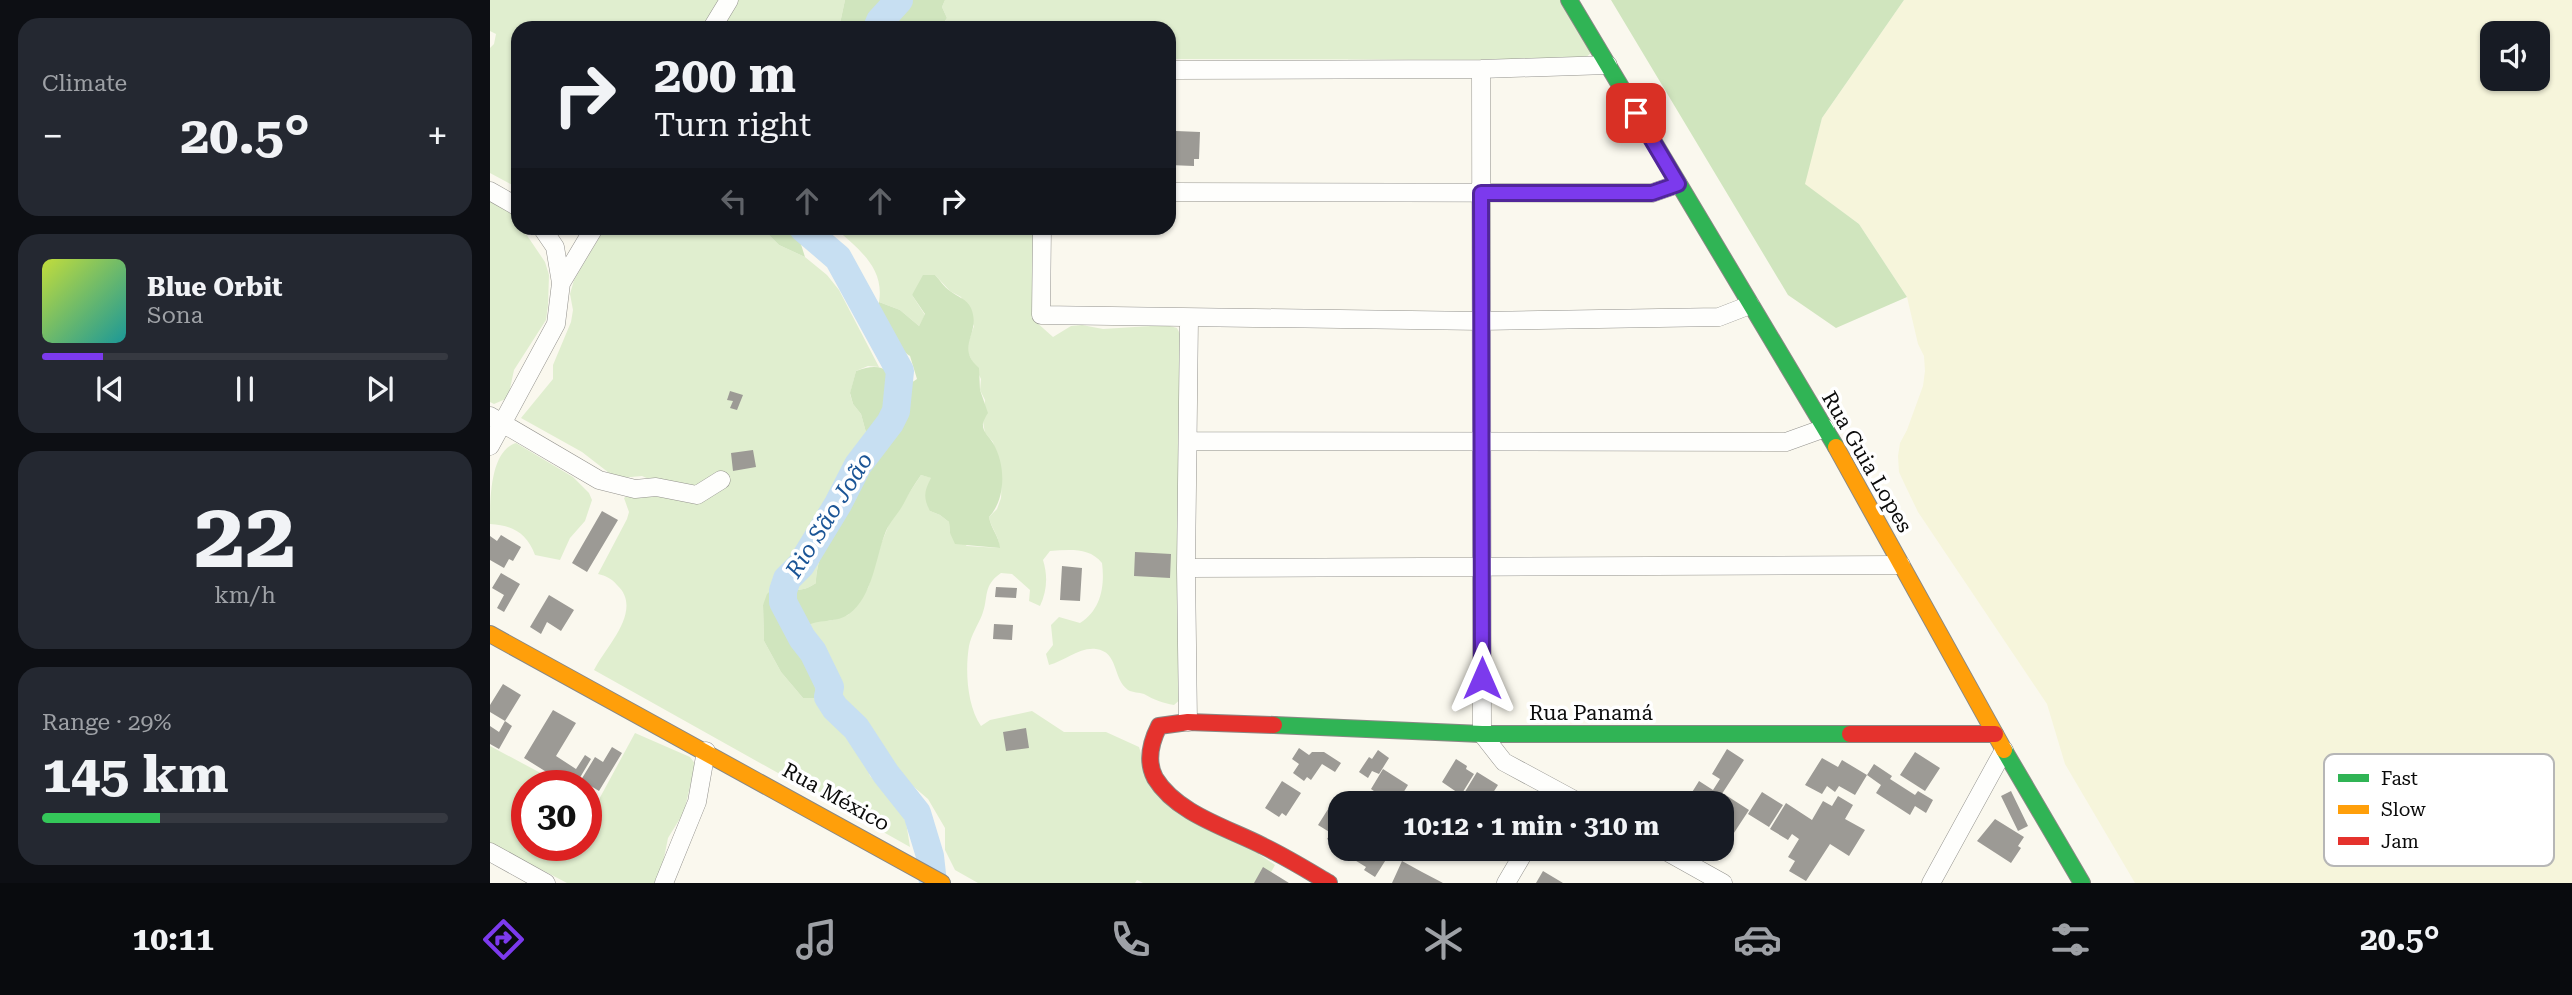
<!DOCTYPE html>
<html lang="en">
<head>
<meta charset="utf-8">
<style>
  :root { --surface:#171b24; --page:#242831; --text:#f1f3f6; --muted:#9ea1a6; --line:#363941; --accent:#7c3aed }
  body { margin:0; font-family:"Roboto Serif",serif; background:var(--page); color:var(--text); height:100vh; display:flex; flex-direction:column; font-size:26px; white-space:nowrap }
  * { box-sizing:border-box; margin:0 }
  p { font-size:23px; color:var(--muted) }
  .icon { flex:none; width:38px; height:38px; fill:none; stroke:currentColor; stroke-width:2; stroke-linecap:round; stroke-linejoin:round }
  .map { position:relative; flex:1; overflow:hidden }
  .sheet { display:flex; flex-direction:column; gap:18px; padding:18px; background:#0d0f14; width:490px }
  .sheet>* { flex:none }
  .top-card { position:absolute; left:21px; top:21px; width:665px; height:214px; border-radius:21px; box-shadow:0 2px 5px #0004; background:#171b24; color:var(--text); overflow:hidden }
  .controls { position:absolute; left:1990px; top:21px; display:grid; gap:14px }
  .controls a { display:grid; place-items:center; width:70px; height:70px; border-radius:14px; background:var(--surface); box-shadow:0 2px 5px #0004; font-size:35px }
  .speed { position:absolute; left:21px; top:770px; display:flex; gap:14px; font-size:35px; font-weight:700; text-align:center }
  .speed>* { display:grid; place-content:center; width:91px; height:91px; border-radius:50%; background:var(--surface); box-shadow:0 2px 5px #0004; line-height:1 }
  .speed .limit { border:10px solid #d22; background:#fff; color:#111 }
  .pin { position:absolute; display:grid; place-items:center; width:60px; height:60px; color:#fff; margin:-30px; border-radius:14px; box-shadow:0 4px 10px #0006 }
  .me { position:absolute; width:77px; margin:-38px; rotate:0deg; stroke-linejoin:round; filter:drop-shadow(0 0 5px #0008) }
  .turn { display:flex; align-items:center; gap:24px; height:147px; padding:0 28px; font-size:32px }
  .turn .icon { width:91px; height:91px; stroke-width:2.5 }
  .turn b { display:block; font-size:49px; line-height:60px }
  .lanes { display:flex; align-items:center; height:66px; padding:0 28px; background:#0003; justify-content:center; gap:35px; direction:ltr }
  .lanes .off { opacity:.35 }
  .big { font-size:52px; font-weight:700; line-height:1.1 }
  .sheet .tile { flex:1; display:flex; flex-direction:column; justify-content:center; gap:10px; min-width:0; padding:0 24px; border-radius:21px; background:var(--page) }
  .sheet .dial { align-items:center; gap:0 }
  .dial b { font-size:91px; line-height:1 }
  .song { display:flex; align-items:center; gap:21px }
  .cover { width:84px; height:84px; border-radius:10px; background:linear-gradient(135deg,hsl(70 70% 55%),hsl(180 70% 35%)) }
  .played { height:7px; border-radius:4px; background:linear-gradient(90deg,var(--accent) 15%,var(--line) 15%) }
  .keys { display:flex; justify-content:space-around; direction:ltr }
  .heat { display:flex; justify-content:space-between; align-items:center; font-size:38px; direction:ltr }
  .charge { height:10px; border-radius:5px; background:linear-gradient(90deg,#34c759 29%,var(--line) 0) }
  .trip { position:absolute; left:838px; top:791px; width:406px; height:70px; border-radius:21px; background:var(--surface); box-shadow:0 2px 5px #0004; font-weight:700; line-height:70px; text-align:center }
  .tabs { display:flex; height:112px; justify-content:space-around; align-items:center; background:#090b0e; color:var(--muted) }
  .tabs .icon { width:49px; height:49px }
  .tabs .active { color:var(--accent) }
  .tabs b { font-size:32px; color:var(--text) }
  main { display:flex; flex:1; min-height:0 }
  .map>svg:first-child { display:block }
</style>
</head>
<body>
<main>
<section class="sheet">
<div class="tile"><p>Climate</p>
<div class="heat"><a>−</a><b class="big">20.5°</b><a>+</a></div>
</div>
<div class="tile">
<div class="song"><i class="cover"></i><div><b>Blue Orbit</b><p>Sona</p></div></div>
<div class="played"></div>
<div class="keys"><svg class="icon" aria-label="previous" viewBox="0 0 24 24"><path d="M18 5L8 12l10 7zM5 5v14"/></svg><svg class="icon" aria-label="pause" viewBox="0 0 24 24"><path d="M8 5v14M16 5v14"/></svg><svg class="icon" aria-label="next" viewBox="0 0 24 24"><path d="M6 5l10 7-10 7zM19 5v14"/></svg></div>
</div>
<div class="tile dial"><b>22</b><p>km/h</p></div>
<div class="tile"><p>Range · 29%</p><b class="big">145 km</b><div class="charge"></div></div>
</section>
<div class="map">
<svg width="2082" height="883" viewBox="0 0 2082 883">
  <rect width="100%" height="100%" fill="#faf8ee"/>
  <path fill="#f6f5db" fill-rule="evenodd" d="M1414,0H2082V883H1645L1575,764L1557,704L1428,512L1415,485L1409,472L1408,456L1410,443L1417,430L1433,386L1435,371L1434,356L1428,344L1417,297L1369,224L1314,184L1332,118ZM2002,33H2048V79H2002Z"/>
  <path fill="#e0eecf" d="M0,0H355L349,28H28V188L0,173V48L4,44L6,34L0,31Z
    M455,0H1071L1102,52L1093,60L679,59V28H450L457,18L452,7Z
    M0,200C11,206 27,214 28,228H32L55,262L59,275L58,305L56,320L24,370L18,398L4,404L0,402Z
    M115,228H272L289,245L315,257L337,275L349,290L389,367L378,366L366,371L360,394L363,404L371,414L377,436L386,443L390,453C372,492 325,542 326,583C311,593 302,591 286,585L273,605L274,641L291,672L313,698L327,688L328,677L340,712L356,724L369,739L380,776L395,789L407,805L416,822L420,847L104,670C116,646 154,610 127,585C121,578 116,576 108,574L137,519L139,512L134,498C144,491 168,493 180,495C189,497 193,503 202,503L212,486L173,485L152,476L130,478L123,476L92,452L31,418L63,379V365L81,322L83,310L80,294L84,280Z
    M345,228H546L545,321L563,337L581,326L592,325L613,329L676,325L687,328L692,338L693,697L684,705C673,703 664,700 654,694C649,692 643,693 638,690C622,678 629,652 606,649C589,647 575,661 559,665L556,654L563,645L561,625L569,617L590,623C611,610 615,586 612,563C599,547 579,550 560,551L553,560C558,576 557,591 550,606L539,601L540,590L522,574L511,573C492,586 499,598 492,615C488,625 481,635 479,646C475,670 477,706 491,726L500,720L542,711L574,732H616L649,747L659,779L785,865L775,883H653L647,880L645,883H488L465,870L455,850V828L438,799L411,776L364,716L348,703L345,683L335,666L318,624L328,620L339,621L358,615L378,588L391,544L400,522L431,475L442,478L440,511L450,515L459,522L460,533L477,546L509,548C510,536 501,529 499,517L507,509L511,498L512,476L503,442L495,433L493,422L495,400L490,390L491,379L476,349L484,326L471,297L460,291L445,275L422,295L435,315L429,326L410,310L389,302C395,267 367,248 345,228Z
    M26,443L83,477L99,493L102,500L95,521L80,538L70,560L45,555C37,533 22,525 0,524C0,499 0,451 26,443Z
    M145,733L200,757L209,769L201,782L194,812L178,838L172,868L164,883H77L0,843V746L75,786H37V845H96V797L107,803Z"/>
  <path fill="#d0e5be" d="M355,0H404L381,18L377,28H349Z
    M417,0H455L452,7L457,18L450,28H395L399,17Z
    M1121,0H1414L1332,118L1315,184L1369,224L1417,297L1346,328L1298,295Z
    M272,228H298L309,238L315,257L289,245Z
    M433,275H445C450,280 454,287 460,291C468,297 477,299 481,308C492,334 464,346 489,368L490,390L498,413C497,414 493,422 493,423C492,432 499,436 503,443C516,465 516,499 499,517C501,529 509,536 510,548L465,544L460,533L459,522L450,515L440,511C433,498 434,491 441,478L431,475C424,485 419,493 414,503C409,513 401,520 396,531C386,555 383,597 359,614C347,623 331,619 318,625V658L328,677L324,698H313L291,672L274,641L273,605L277,594L286,585C302,591 311,593 326,583C326,539 371,493 390,453L386,443L377,436L371,414L363,404L360,393L366,371C392,361 398,371 418,385L427,379L420,356C411,350 387,324 386,313C386,311 388,304 389,302L410,310L429,326L435,314L422,295Z"/>
  <g fill="none" stroke-linecap="round" stroke-linejoin="round">
    <path stroke="#c7dff2" stroke-width="28" d="M387,28L390,21L409,0
      M313,228L348,258L410,371L406,411L400,423L368,465L348,504L311,565L297,579L293,591V602L312,638L323,652L340,687L338,697L345,708L366,728L396,774L427,813L440,856L443,883"/>
  </g>
  <path fill="#9c9a95" d="M679,128H686V131L710,132L709,159H704V166L679,165Z
    M240,391L253,395L247,410L240,408L243,401L237,400Z
    M263,450L266,467L243,471L241,453Z
    M112,511L128,520L97,572L82,563Z
    M11,535L31,547L23,561L19,559L14,568L0,560V536L7,541Z
    M645,552L681,554L680,578L644,576Z
    M572,566L592,568L590,601L570,600Z
    M11,573L30,584L14,612L7,608L14,595L2,588Z
    M506,587L527,588L526,598L505,597Z
    M59,595L84,610L71,631L57,622L51,634L40,627Z
    M504,624L523,625L522,640L503,639Z
    M13,684L31,695L15,721L0,712V705Z
    M63,710L86,723L66,756L86,769L95,755L101,759L85,786H79L34,758Z
    M15,721L22,726L9,749L0,744V726L9,732Z
    M536,728L539,748L516,751L513,732Z
    M122,747L132,753L109,791L91,780L105,757L113,762Z
    M809,748L819,755L822,752H834L851,763L845,772L832,764L821,780L817,777L814,781L803,773L809,764L802,759Z
    M1237,749L1254,760L1226,803L1196,802L1209,781L1223,790L1230,779L1222,774Z
    M888,750L899,758L889,774L882,771L878,778L869,772L879,757L882,759Z
    M1425,752L1450,768L1435,791L1410,775Z
    M1332,758L1348,767L1352,760L1377,775L1365,795L1349,786L1345,792L1337,786L1332,794L1315,785Z
    M966,759L977,766L976,769L984,774L971,795L952,782Z
    M1384,764L1402,776L1400,779L1425,795L1428,791L1443,800L1436,813L1425,806L1420,815L1386,793L1391,785L1377,775Z
    M893,769L918,785L910,798L905,795L900,802L881,789Z
    M987,772L1008,785L999,799L994,795L989,803H985L973,795Z
    M792,781L811,793L796,816L792,813L789,817L775,808Z
    M1521,791L1538,826L1528,831L1511,796Z
    M1272,792L1293,805L1279,827L1258,814Z
    M1234,794L1259,810L1238,842L1232,839V803H1228Z
    M847,795L860,803H850V847L837,839L841,833L828,825Z
    M1348,796L1363,805L1355,819L1375,830L1359,856L1340,844L1316,881L1299,871L1305,861L1298,857L1309,839L1302,834L1298,840L1280,829L1296,803L1322,820L1333,801L1342,806Z
    M1505,819L1534,837L1528,846L1531,848L1521,863L1487,841Z
    M851,849H908L906,852L902,850L885,877L874,870L876,867L850,851Z
    M912,861L932,872L953,883H902Z
    M773,867L799,883H764Z
    M1053,871L1073,883H1046Z"/>
  <g fill="none" stroke-linecap="round" stroke-linejoin="round">
    <g stroke="#93928d" stroke-width="19">
      <path id="street" d="M222,28L239,0
        M991,69L992,734L1014,762L1090,803
        M679,70L991,69L1118,65
        M0,191L28,207
        M679,192L1162,193L1188,184
        M52,228L65,247L71,283
        M552,228L551,315L991,321L1229,317L1260,305
        M0,416L109,480L145,489L166,487L207,495L231,480
        M698,441L1296,442L1335,428
        M0,446L66,324L71,283L104,228
        M696,568L1411,565
        M698,722L696,568L699,319
        M1172,849L1233,883
        M0,852L56,883
        M174,883L207,802L216,751
        M1016,883L1036,849
        M1441,883L1514,750"/>
    </g>
    <g stroke="#898884" stroke-width="18">
      <path id="fast" d="M1079,0L1346,447
        M784,725L992,734H1360
        M1514,750L1592,883"/>
    </g>
    <g stroke="#898884" stroke-width="18">
      <path id="slow" d="M1346,447L1514,750
        M0,634L452,883"/>
    </g>
    <g stroke="#898884" stroke-width="18">
      <path id="jam" d="M784,725L698,722L669,726C661,742 656,761 665,778C687,814 738,828 773,846C796,857 817,870 839,883
        M1360,734H1505"/>
    </g>
    <use href="#street" stroke="#fefefc" stroke-width="18"/>
    <use href="#fast" stroke="#30b455" stroke-width="16"/>
    <use href="#slow" stroke="#ff9f0a" stroke-width="16"/>
    <use href="#jam" stroke="#e5322d" stroke-width="16"/>
  </g>
  <g fill="none" stroke-linecap="round" stroke-linejoin="round">
    <g stroke="#51269a" stroke-width="18">
      <path id="route" d="M992,678L991,193H1162L1188,184L1146,113"/>
    </g>
    <use href="#route" stroke="#7c3aed" stroke-width="12"/>
  </g>
  <g text-anchor="middle" stroke-width="7" stroke-linejoin="round" paint-order="stroke">
    <g font-size="21" fill="#0b0b0b" stroke="#fff">
      <text transform="translate(1377 462) rotate(60)" y="7">Rua Guia Lopes</text>
      <text x="1101" y="720">Rua Panamá</text>
      <text transform="translate(346 797) rotate(29)" y="7">Rua México</text>
    </g>
    <g font-size="23" font-style="italic" fill="#1b5596" stroke="#fff">
      <text transform="translate(339 515) rotate(-58)" y="8">Rio São João</text>
    </g>
  </g>
  <rect x="1834" y="754" width="230" height="112" rx="10" fill="#fff" stroke="#b6b6b6" stroke-width="2"/>
  <rect x="1848" y="774" width="31" height="8" fill="#30b455"/>
  <rect x="1848" y="805" width="31" height="9" fill="#ff9f0a"/>
  <rect x="1848" y="837" width="31" height="8" fill="#e5322d"/>
  <g font-size="19" fill="#0b0b0b">
    <text x="1891" y="785">Fast</text>
    <text x="1891" y="816">Slow</text>
    <text x="1891" y="848">Jam</text>
  </g>
</svg>
<div class="controls">
<a><svg class="icon" aria-label="sound" viewBox="0 0 24 24"><path d="M4 9h4l5-4v14l-5-4H4zM17 9q2 3 0 6"/></svg></a>
</div>
<div class="speed"><div class="limit">30</div></div>
<div class="pin" style="left:1146px;top:113px;background:#d93025"><svg class="icon" aria-label="arrive" viewBox="0 0 24 24"><path d="M6 21V4h12l-3 4 3 4H6"/></svg></div>
<svg class="me" style="left:992px;top:678px" viewBox="-20 -20 40 40"><path d="M0-17L14 15 0 8-14 15z" fill="#7c3aed" stroke="#fff" stroke-width="4"/></svg>
<div class="trip">10:12 · 1 min · 310 m</div>
<div class="top-card">
<div class="turn"><svg class="icon" aria-label="right" viewBox="0 0 24 24"><path d="M7 20v-9h11M14 6l5 5-5 5"/></svg><div><b>200 m</b>Turn right</div></div>
<div class="lanes"><svg class="icon off" aria-label="left" viewBox="0 0 24 24"><path d="M17 20v-9H6M10 6l-5 5 5 5"/></svg><svg class="icon off" aria-label="ahead" viewBox="0 0 24 24"><path d="M12 20V5M6 11l6-6 6 6"/></svg><svg class="icon off" aria-label="ahead" viewBox="0 0 24 24"><path d="M12 20V5M6 11l6-6 6 6"/></svg><svg class="icon" aria-label="right" viewBox="0 0 24 24"><path d="M7 20v-9h11M14 6l5 5-5 5"/></svg></div>
</div>
</div>
</main>
<nav class="tabs">
<b>10:11</b>
<svg class="icon active" aria-label="directions" viewBox="0 0 24 24"><path d="M12 3l9 9-9 9-9-9zM9 14v-3h6M13 9l2 2-2 2"/></svg>
<svg class="icon" aria-label="music" viewBox="0 0 24 24"><path d="M9 18V5l10-2v13"/><circle cx="6" cy="18" r="3"/><circle cx="16" cy="16" r="3"/></svg>
<svg class="icon" aria-label="phone" viewBox="0 0 24 24"><path d="M5 4h4l2 5-3 2q2 4 5 5l2-3 5 2v4C11 20 4 13 5 4z"/></svg>
<svg class="icon" aria-label="climate" viewBox="0 0 24 24"><path d="M12 3v18M4 7l16 10M4 17L20 7"/></svg>
<svg class="icon" aria-label="car" viewBox="0 0 24 24"><path d="M5 17H2v-5l4-1 3-4h7l3 4 3 1v5h-3M9 17h6M6 11h13"/><circle cx="7" cy="17" r="2"/><circle cx="17" cy="17" r="2"/></svg>
<svg class="icon" aria-label="filters" viewBox="0 0 24 24"><path d="M4 7h16M4 17h16"/><circle cx="9" cy="7" r="2"/><circle cx="15" cy="17" r="2"/></svg>
<b>20.5°</b>
</nav>
</body>
</html>
